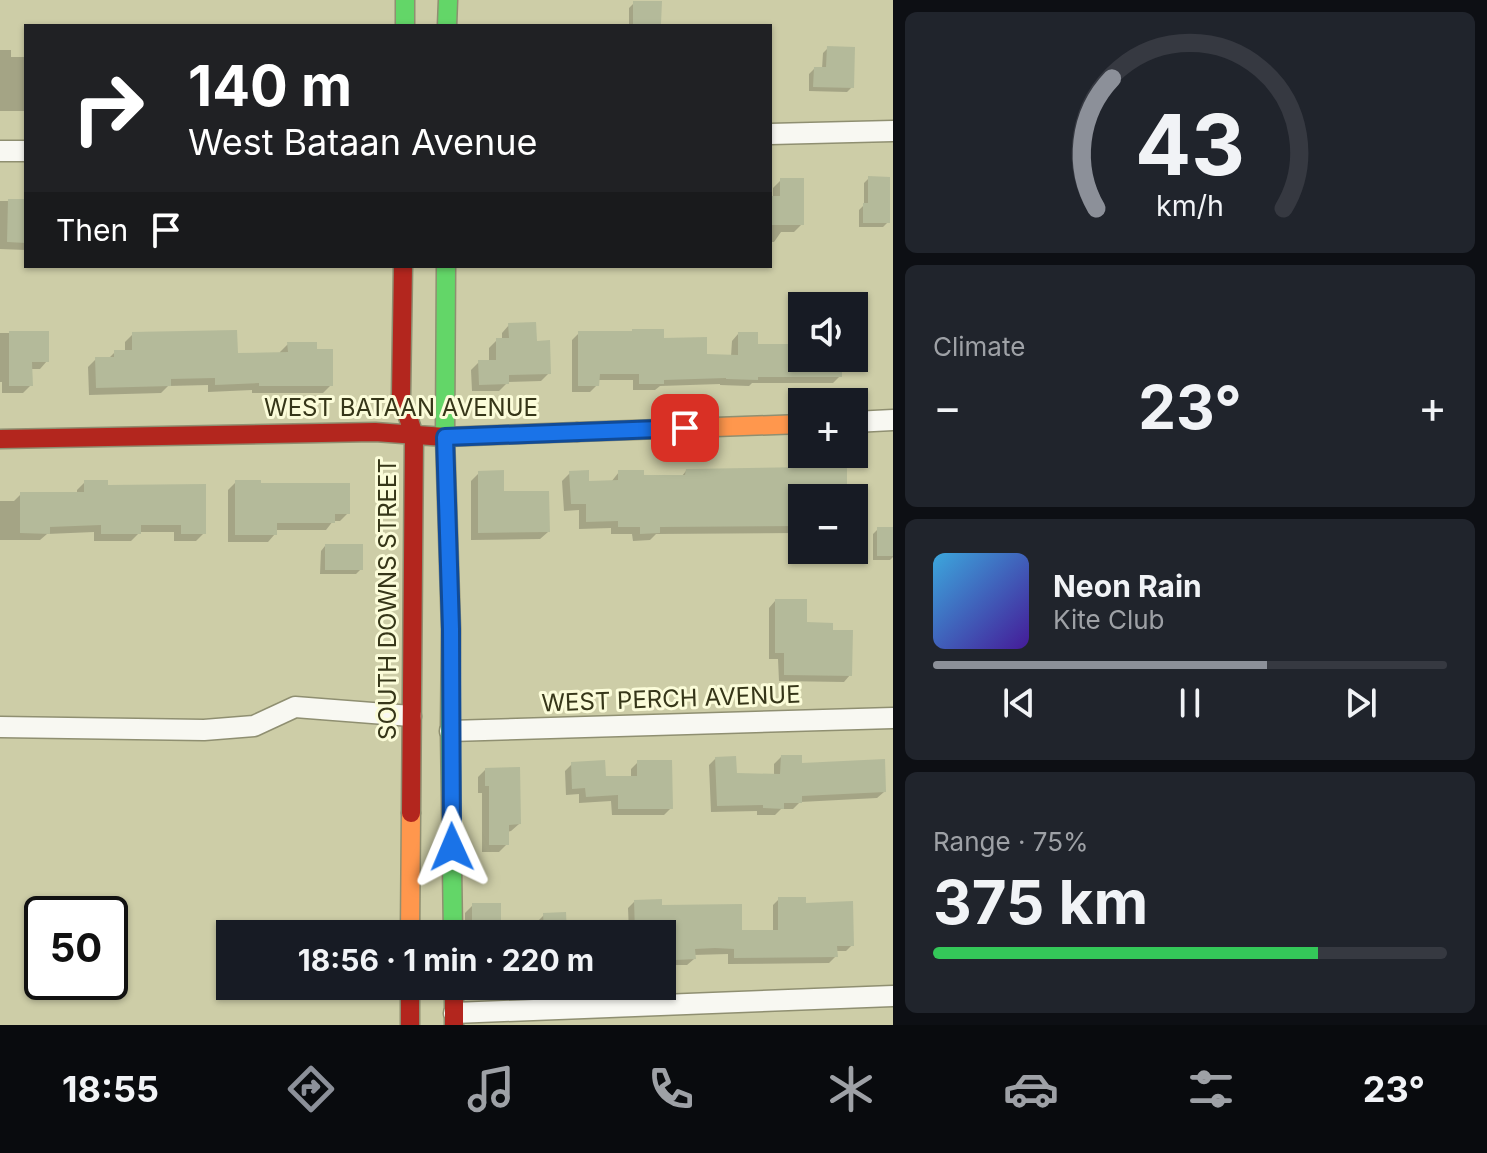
<!DOCTYPE html>
<html lang="en">
<head>
<meta charset="utf-8">
<style>
  :root { --surface:#171b24; --page:#20242c; --text:#f1f3f6; --muted:#9ea1a6; --line:#363941; --accent:#8c9099 }
  body { margin:0; font-family:Inter,sans-serif; background:var(--page); color:var(--text); height:100vh; display:flex; flex-direction:column; font-size:30px; white-space:nowrap }
  * { box-sizing:border-box; margin:0 }
  p { font-size:26px; color:var(--muted) }
  .icon { flex:none; width:44px; height:44px; fill:none; stroke:currentColor; stroke-width:2; stroke-linecap:round; stroke-linejoin:round }
  .map { position:relative; flex:1; overflow:hidden }
  .details { display:flex; flex-direction:column; gap:12px; padding:12px; background:#0d0f14; width:594px }
  .details>* { flex:none }
  .top-card { position:absolute; left:24px; top:24px; width:748px; height:244px; border-radius:0px; box-shadow:0 2px 6px #0004; background:#202124; color:#fff; overflow:hidden }
  .buttons { position:absolute; left:788px; top:292px; display:grid; gap:16px }
  .buttons a { display:grid; place-items:center; width:80px; height:80px; border-radius:0px; background:var(--surface); box-shadow:0 2px 6px #0004; font-size:40px }
  .speed { position:absolute; left:24px; top:896px; display:flex; gap:16px; font-size:40px; font-weight:700; text-align:center }
  .speed>* { display:grid; place-content:center; width:104px; height:104px; border-radius:50%; background:var(--surface); box-shadow:0 2px 6px #0004; line-height:1 }
  .speed .limit { border:4px solid #111; border-radius:12px; background:#fff; color:#111 }
  .pin { position:absolute; display:grid; place-items:center; width:68px; height:68px; color:#fff; margin:-34px; border-radius:16px; box-shadow:0 4px 12px #0006 }
  .me { position:absolute; width:88px; margin:-44px; rotate:359deg; stroke-linejoin:round; filter:drop-shadow(0 0 6px #0008) }
  .turn { display:flex; align-items:center; gap:28px; height:168px; padding:0 32px; font-size:36px }
  .turn .icon { width:104px; height:104px; stroke-width:2.5 }
  .turn b { display:block; font-size:56px; line-height:68px }
  .then { display:flex; align-items:center; height:76px; padding:0 32px; background:#0003; gap:16px; font-size:30px }
  .big { font-size:60px; font-weight:700; line-height:1.1 }
  .details .card { flex:1; display:flex; flex-direction:column; justify-content:center; gap:12px; min-width:0; padding:0 28px; border-radius:12px; background:var(--page) }
  .details .dial { align-items:center; gap:0 }
  .dial svg { height:208px; overflow:visible; fill:none; stroke:var(--line); stroke-width:7; stroke-linecap:round; text-anchor:middle }
  .dial text { fill:var(--text); stroke:none }
  .song { display:flex; align-items:center; gap:24px }
  .cover { width:96px; height:96px; border-radius:12px; background:linear-gradient(135deg,hsl(200 70% 55%),hsl(260 70% 35%)) }
  .played { height:8px; border-radius:4px; background:linear-gradient(90deg,var(--accent) 65%,var(--line) 65%) }
  .keys { display:flex; justify-content:space-around; direction:ltr }
  .heat { display:flex; justify-content:space-between; align-items:center; font-size:44px; direction:ltr }
  .charge { height:12px; border-radius:6px; background:linear-gradient(90deg,#34c759 75%,var(--line) 0) }
  .trip { position:absolute; left:216px; top:920px; width:460px; height:80px; border-radius:0px; background:var(--surface); box-shadow:0 2px 6px #0004; font-weight:700; line-height:80px; text-align:center }
  .tabs { display:flex; height:128px; justify-content:space-around; align-items:center; background:#090b0e; color:var(--muted) }
  .tabs .icon { width:56px; height:56px }
  .tabs .selected { color:var(--accent) }
  .tabs b { font-size:36px; color:var(--text) }
  main { display:flex; flex:1; min-height:0 }
  .map>svg:first-child { display:block }
</style>
</head>
<body>
<main>
<div class="map">
<svg width="893" height="1025" viewBox="0 0 893 1025">
  <rect width="100%" height="100%" fill="#cdcda7"/>
  <path fill="#0003" d="M634,3L659,23L657,26H629V8Z
    M828,48L852,87L847,92L809,91V74L814,69H822L823,53Z
    M0,50H11V57H26V111H0Z
    M869,178L888,222L883,227H859V210L864,205V183Z
    M781,180L802,224L794,232H781L774,242H770V198H773V188Z
    M0,201H26V250L0,249Z
    M509,325L535,343L549,373L541,381L508,382L499,391H472L471,370L479,362H489V348L497,340H502V333Z
    M0,333H47V361L40,369H30L31,385L23,393H2V382H0Z
    M579,333L662,340L705,356L731,357L732,341L738,334L756,346H802V358H840V376L833,383H752L749,386L720,385V384L660,386L655,390H633V380H598L597,385L590,392H572V340Z
    M133,334L236,355L280,354V352L288,344L315,351L331,385L323,393H252V390L208,392V385L168,386L161,393L89,395L88,367L96,359H108L115,352H125V342Z
    M686,471L845,498H802V529L796,533L656,534L650,540L633,541L632,534H611V528L579,529V510L564,511L562,481L570,473L587,483L611,482L619,472L642,477H681Z
    M479,473L548,532L540,539L471,540V481Z
    M85,482L106,487L204,533L196,541H174V532H140L131,541H94V532L47,534L40,540H0V501H14L21,494H77V490Z
    M236,482L259,485L348,513L340,521H333L326,530H275V534L268,542H228V490Z
    M878,529H893V557L890,560H873V534Z
    M325,546L361,569L356,574H320L321,551Z
    M775,601L805,624L831,632L850,675L844,682L779,681L778,659H769V608Z
    M781,757L800,765L884,792L877,798L800,802L793,809H781L775,815H757V811L711,812L709,765L716,758L735,775L774,776V764Z
    M638,762L671,808L664,815H612L611,801L579,803V794L566,795L565,771L572,764L604,778H631V769Z
    M485,770L519,824L511,831L507,832V844L499,852H482V793H478V777Z
    M779,899L804,905L852,945L846,951H835L836,956L829,963L728,964V954L693,955L694,959L687,965H662V934H625L629,933L628,908L634,902L660,907L740,932H773V905Z
    M473,905L499,927H537L536,923L544,915L565,934H465V913Z"/>
  <path fill="#b4ba9a" d="M633,1H662L661,24H633Z
    M827,46L855,47L854,88L813,87L814,67H826Z
    M868,176L890,177V223H863V203H868Z
    M780,178H804V225H770V196H780Z
    M8,199H26V243L7,242Z
    M536,322L537,341L550,340L551,374L509,375V384L479,385L478,360H496V338H509L508,323Z
    M632,329H664V338L707,337V354L738,355V332H758V344H802V358H842V377H758V380L726,379V378L664,380V384H639V374H600L599,386H578V331H632Z
    M237,330L238,353L288,352L287,342H317V349H333V386H259V383L215,385V378L171,379V386L96,388L95,357H114V350H132V332Z
    M9,331H49V362H32L33,386H9Z
    M809,467H847V498H802V526L660,527V533L640,534V527H618V521L586,522V504H571L569,471L589,470V481L618,480V470H644V475H685L686,469Z
    M504,470V491H549L550,532L478,533V471Z
    M84,480H108V485L206,484V534H181V525H141V534H101V525L50,527V534L20,533V492H84Z
    M235,480H261V483H350V514H335V523H277V535H235Z
    M877,527H893V556H877Z
    M325,544H363V570H325Z
    M775,599H807V622L833,623V630H853L852,676L784,675V653H775Z
    M781,755H802V763L885,759L886,792L802,796V803H784V809L763,808V805L717,806L715,757L736,756L737,773L780,774Z
    M605,760L606,776H637V760H672L673,809H618V795L586,797L585,788L572,789L571,762Z
    M520,767L521,824L509,825V845H489V786H485V768Z
    M778,897H806V903L853,901L854,946H837L838,957L734,958V949L715,948L695,949L696,959L675,960L674,949L662,950V934H635L634,900L662,899V905L742,904V930H778Z
    M472,903H501V934H472Z
    M566,912L567,934H544L543,913Z"/>
  <g fill="none" stroke-linecap="round" stroke-linejoin="round">
    <g stroke="#8f8f71" stroke-width="23">
      <path id="street" d="M770,134L893,131
        M0,151H26
        M854,422L893,420
        M0,727L204,730L254,726L295,707L411,716
        M450,731L893,718
        M454,1013L893,996"/>
    </g>
    <g stroke="#8f8f71" stroke-width="21">
      <path id="fast" d="M405,0V26
        M447,26L448,0
        M446,266L445,437L451,629L450,731L453,934"/>
    </g>
    <g stroke="#8f8f71" stroke-width="21">
      <path id="slow" d="M577,432L802,424
        M410,934L411,813"/>
    </g>
    <g stroke="#8f8f71" stroke-width="21">
      <path id="jam" d="M403,266L401,396L414,435L411,813
        M0,439L375,432L445,437L577,432
        M410,986V1025
        M454,986V1025"/>
    </g>
    <use href="#street" stroke="#f8f8f2" stroke-width="20"/>
    <use href="#fast" stroke="#63d668" stroke-width="18"/>
    <use href="#slow" stroke="#ff974d" stroke-width="18"/>
    <use href="#jam" stroke="#b3261e" stroke-width="18"/>
  </g>
  <g fill="none" stroke-linecap="round" stroke-linejoin="round">
    <g stroke="#114b97" stroke-width="20">
      <path id="route" d="M452,847L451,629L445,437L685,428"/>
    </g>
    <use href="#route" stroke="#1a73e8" stroke-width="14"/>
  </g>
  <g text-anchor="middle" stroke-width="6" stroke-linejoin="round" paint-order="stroke">
    <g font-size="24" fill="#363619" stroke="#fbfcd9">
      <text x="401" y="416">WEST BATAAN AVENUE</text>
      <text transform="translate(388 599) rotate(-90)" y="8">SOUTH DOWNS STREET</text>
      <text transform="translate(671 699) rotate(-2)" y="8">WEST PERCH AVENUE</text>
    </g>
  </g>
</svg>
<div class="buttons">
<a><svg class="icon" aria-label="sound" viewBox="0 0 24 24"><path d="M4 9h4l5-4v14l-5-4H4zM17 9q2 3 0 6"/></svg></a>
<a>+</a>
<a>−</a>
</div>
<div class="speed"><div class="limit">50</div></div>
<div class="pin" style="left:685px;top:428px;background:#d93025"><svg class="icon" aria-label="arrive" viewBox="0 0 24 24"><path d="M6 21V4h12l-3 4 3 4H6"/></svg></div>
<svg class="me" style="left:452px;top:847px" viewBox="-20 -20 40 40"><path d="M0-17L14 15 0 8-14 15z" fill="#1a73e8" stroke="#fff" stroke-width="4"/></svg>
<div class="trip">18:56 · 1 min · 220 m</div>
<div class="top-card">
<div class="turn"><svg class="icon" aria-label="right" viewBox="0 0 24 24"><path d="M7 20v-9h11M14 6l5 5-5 5"/></svg><div><b>140 m</b>West Bataan Avenue</div></div>
<div class="then">Then<svg class="icon" aria-label="arrive" viewBox="0 0 24 24"><path d="M6 21V4h12l-3 4 3 4H6"/></svg></div>
</div>
</div>
<section class="details">
<div class="card dial"><svg viewBox="0 0 100 80">
<path d="M14 69A42 42 0 1 1 86 69"/>
<path d="M14 69A42 42 0 0 1 20 19" stroke="#8c9099"/>
<text x="50" y="56" font-size="32" font-weight="700">43</text>
<text x="50" y="72" font-size="11">km/h</text>
</svg></div>
<div class="card"><p>Climate</p>
<div class="heat"><a>−</a><b class="big">23°</b><a>+</a></div>
</div>
<div class="card">
<div class="song"><i class="cover"></i><div><b>Neon Rain</b><p>Kite Club</p></div></div>
<div class="played"></div>
<div class="keys"><svg class="icon" aria-label="previous" viewBox="0 0 24 24"><path d="M18 5L8 12l10 7zM5 5v14"/></svg><svg class="icon" aria-label="pause" viewBox="0 0 24 24"><path d="M8 5v14M16 5v14"/></svg><svg class="icon" aria-label="next" viewBox="0 0 24 24"><path d="M6 5l10 7-10 7zM19 5v14"/></svg></div>
</div>
<div class="card"><p>Range · 75%</p><b class="big">375 km</b><div class="charge"></div></div>
</section>
</main>
<nav class="tabs">
<b>18:55</b>
<svg class="icon selected" aria-label="directions" viewBox="0 0 24 24"><path d="M12 3l9 9-9 9-9-9zM9 14v-3h6M13 9l2 2-2 2"/></svg>
<svg class="icon" aria-label="music" viewBox="0 0 24 24"><path d="M9 18V5l10-2v13"/><circle cx="6" cy="18" r="3"/><circle cx="16" cy="16" r="3"/></svg>
<svg class="icon" aria-label="phone" viewBox="0 0 24 24"><path d="M5 4h4l2 5-3 2q2 4 5 5l2-3 5 2v4C11 20 4 13 5 4z"/></svg>
<svg class="icon" aria-label="climate" viewBox="0 0 24 24"><path d="M12 3v18M4 7l16 10M4 17L20 7"/></svg>
<svg class="icon" aria-label="car" viewBox="0 0 24 24"><path d="M5 17H2v-5l4-1 3-4h7l3 4 3 1v5h-3M9 17h6M6 11h13"/><circle cx="7" cy="17" r="2"/><circle cx="17" cy="17" r="2"/></svg>
<svg class="icon" aria-label="filters" viewBox="0 0 24 24"><path d="M4 7h16M4 17h16"/><circle cx="9" cy="7" r="2"/><circle cx="15" cy="17" r="2"/></svg>
<b>23°</b>
</nav>
</body>
</html>
